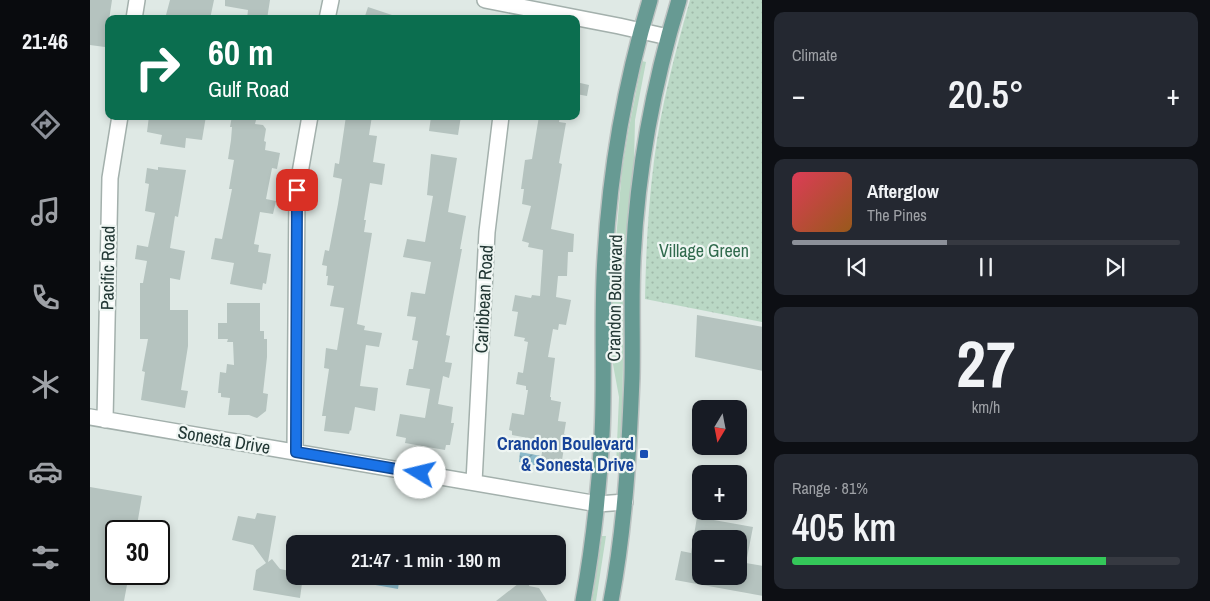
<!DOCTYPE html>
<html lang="en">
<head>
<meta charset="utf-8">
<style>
  :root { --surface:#171b24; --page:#242831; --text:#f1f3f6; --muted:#9ea1a6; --line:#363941; --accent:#8c9099 }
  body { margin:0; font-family:"Archivo Narrow",sans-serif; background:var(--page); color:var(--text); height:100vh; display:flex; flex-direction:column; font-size:19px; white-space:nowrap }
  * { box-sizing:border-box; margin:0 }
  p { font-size:16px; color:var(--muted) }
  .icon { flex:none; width:28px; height:28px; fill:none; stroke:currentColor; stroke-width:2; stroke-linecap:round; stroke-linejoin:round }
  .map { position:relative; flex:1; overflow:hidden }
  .details { display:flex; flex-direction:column; gap:12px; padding:12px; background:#0d0f14; width:448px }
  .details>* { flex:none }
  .banner { position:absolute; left:15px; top:15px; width:475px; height:105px; border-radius:10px; box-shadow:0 2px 8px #0003; background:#0b6e4f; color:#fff; overflow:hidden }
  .needle { width:32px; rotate:190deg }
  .fabs { position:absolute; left:602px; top:400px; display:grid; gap:10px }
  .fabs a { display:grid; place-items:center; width:55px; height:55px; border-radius:10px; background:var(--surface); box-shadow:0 2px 8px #0003; font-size:25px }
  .speed { position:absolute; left:15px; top:520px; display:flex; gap:10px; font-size:25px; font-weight:700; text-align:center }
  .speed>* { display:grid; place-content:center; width:65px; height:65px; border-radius:50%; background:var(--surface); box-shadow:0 2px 8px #0003; line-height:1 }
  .speed .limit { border:2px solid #111; border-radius:8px; background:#fff; color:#111 }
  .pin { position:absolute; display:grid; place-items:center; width:42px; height:42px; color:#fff; margin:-21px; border-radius:10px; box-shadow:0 2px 8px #0006 }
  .me { position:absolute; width:55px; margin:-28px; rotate:279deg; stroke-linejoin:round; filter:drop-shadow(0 0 4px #0008) }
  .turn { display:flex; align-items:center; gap:18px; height:105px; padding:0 20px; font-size:22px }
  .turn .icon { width:65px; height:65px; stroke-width:2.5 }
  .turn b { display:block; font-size:35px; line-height:42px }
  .big { font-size:38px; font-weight:600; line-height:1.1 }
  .details .widget { flex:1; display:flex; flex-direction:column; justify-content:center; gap:8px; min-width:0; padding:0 18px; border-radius:10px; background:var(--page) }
  .details .dial { align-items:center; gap:0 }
  .dial b { font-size:65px; line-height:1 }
  .song { display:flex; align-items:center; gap:15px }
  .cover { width:60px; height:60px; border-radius:8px; background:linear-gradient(135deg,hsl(350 70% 55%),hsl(30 70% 35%)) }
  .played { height:5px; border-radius:2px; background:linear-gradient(90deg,var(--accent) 40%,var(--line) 40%) }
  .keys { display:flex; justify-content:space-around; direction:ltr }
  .heat { display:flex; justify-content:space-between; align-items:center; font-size:28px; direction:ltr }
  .charge { height:8px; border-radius:4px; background:linear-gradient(90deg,#34c759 81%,var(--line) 0) }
  .trip { position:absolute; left:196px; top:535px; width:280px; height:50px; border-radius:10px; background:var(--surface); box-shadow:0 2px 8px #0003; font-weight:600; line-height:50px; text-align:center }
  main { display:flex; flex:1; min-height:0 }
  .tab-bar { display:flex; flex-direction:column; width:90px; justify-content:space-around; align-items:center; background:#090b0e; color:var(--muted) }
  .tab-bar .icon { width:35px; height:35px }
  .tab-bar .selected { color:var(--accent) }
  .tab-bar b { font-size:22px; color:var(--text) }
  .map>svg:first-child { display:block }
</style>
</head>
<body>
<main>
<nav class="tab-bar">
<b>21:46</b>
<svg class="icon selected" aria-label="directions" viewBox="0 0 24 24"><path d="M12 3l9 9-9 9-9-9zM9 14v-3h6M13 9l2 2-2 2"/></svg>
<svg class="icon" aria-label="music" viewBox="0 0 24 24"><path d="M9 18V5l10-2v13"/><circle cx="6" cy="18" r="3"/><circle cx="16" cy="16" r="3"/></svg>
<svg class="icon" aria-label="phone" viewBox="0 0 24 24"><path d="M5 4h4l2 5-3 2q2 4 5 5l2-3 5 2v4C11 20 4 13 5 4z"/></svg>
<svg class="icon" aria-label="climate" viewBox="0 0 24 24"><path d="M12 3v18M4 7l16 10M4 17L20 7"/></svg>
<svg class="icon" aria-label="car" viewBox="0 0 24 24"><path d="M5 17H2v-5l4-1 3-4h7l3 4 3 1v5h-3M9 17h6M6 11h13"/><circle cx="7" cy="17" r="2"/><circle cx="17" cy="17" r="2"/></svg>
<svg class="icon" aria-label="filters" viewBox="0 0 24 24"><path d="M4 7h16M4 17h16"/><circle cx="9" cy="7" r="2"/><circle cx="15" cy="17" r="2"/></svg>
</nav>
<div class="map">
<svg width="673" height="601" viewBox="0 0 673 601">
  <defs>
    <pattern id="park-dots" width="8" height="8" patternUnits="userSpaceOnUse" patternTransform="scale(1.25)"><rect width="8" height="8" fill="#bad8c5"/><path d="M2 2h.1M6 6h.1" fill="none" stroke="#a0baaa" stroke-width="1.8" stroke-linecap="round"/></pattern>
    <pattern id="water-waves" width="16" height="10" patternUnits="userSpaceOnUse" patternTransform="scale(1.25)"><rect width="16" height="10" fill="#8bb9c9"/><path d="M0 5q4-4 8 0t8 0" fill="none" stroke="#7197a4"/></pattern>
  </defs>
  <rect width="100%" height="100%" fill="#dfe9e5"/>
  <path fill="#bad8c5" d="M552,61L556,62L545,120L544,164L535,247L532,423L530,466H526L529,397L522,359V285L532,170L538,133Z
    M512,536H516L506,601H502Z"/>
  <path fill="url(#park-dots)" d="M600,0H672V322L555,299C556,253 558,207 564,161C571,106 585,53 600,0Z"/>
  <path fill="url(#water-waves)" d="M430,452L451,456L449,466L429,462Z
    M281,576H310L308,589L280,584Z"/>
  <path fill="#b5c3bf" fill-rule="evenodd" d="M0,0H22L15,47L0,45Z
    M80,0H124L120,19H94L76,15Z
    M135,0H180L177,19H157L158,10L135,6Z
    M278,7L308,17L307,19H274Z
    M486,82L499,85L497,96L486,94Z
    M59,116H116L112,140L96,138L95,148L70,144L72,135L57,132Z
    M142,116H167L165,124L173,125L176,129L174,141L176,142L175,150L190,153L187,169L182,168L176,199L186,201L183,214L170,212L164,244L169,245L168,252L181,254L176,284L173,283L172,290L140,284L144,263L121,259L125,238L132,239L142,189H139L144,160L138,159L141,140L142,127H140Z
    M256,116H282L279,135L287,136L283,162L295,164L292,185L280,183L274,220H276L274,232L282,233L267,324L275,326L274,330L292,333L289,347L276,345L270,386L288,388L285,411L265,407L261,431L260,430L259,434L234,431L236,416H232L239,369L234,368L236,348L247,350L254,308L240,306L244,286L237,285L238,276H236L237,266L232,265L235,250L239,251L248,204L252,179L243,177L245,163L249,164Z
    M344,116H371L368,135L339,131L341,117Z
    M449,116H470L469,122L476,123L469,163L472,164L461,229L484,234L483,252H478L477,276H468L466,297L481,300L476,325L469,324L468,330L463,329L458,357L465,358L460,397H461V400L471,402L468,421L476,422L474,434L476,435L470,473L449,469L454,441L422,435V431L419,430L422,413L434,415L438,390H436V386L426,384L428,372L433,373L438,342L434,341L435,338L424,336L428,312L422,311L425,295L441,298L442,295L450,296L453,250L438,247L439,243L432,241L441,206L432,204L434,189H431L435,160L442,159Z
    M341,154L367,158L358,212L376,216L370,249H372L356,335L360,336L355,362L362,363L359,378L353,376L348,404L363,407L361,423H364L360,445H356L355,450L315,443L316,438L306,436L310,414L335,418L340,389L316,385L319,369H323L328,341L322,340L326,317L317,316L321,292L335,294L341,262L313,257L317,239L335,242L343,196L337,195Z
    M68,167L96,170L88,217L85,216L80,248L95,251L90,280L80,278V310H98V346L91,390L98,391L95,408L51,400L55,372L52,371L58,339H50V283H53L57,261L45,259L47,245L58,247L65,213L55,211L59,184L55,183L57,168L68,170Z
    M137,303H170V331H174V339H177V357L173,393L178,394L176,411L167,418L159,415H138L140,398L131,397V393H128L130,372L136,373L137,364L144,365L143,342H137L138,339H128V323H137Z
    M607,315L673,327V371L605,357Z
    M0,487L52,496L46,531H26V574H39L34,601H0Z
    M167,513L186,516L178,562L182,559L190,569L205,572V576H213L210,598L163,590L166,570L176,563L163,545L142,540L148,516L165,519Z
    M607,517L663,527L656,563L673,566V596L585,580L591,551L601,553ZM611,539H649V576H611Z
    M438,576H441L439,586L449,588L457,601H406Z"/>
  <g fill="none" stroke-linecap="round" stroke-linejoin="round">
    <g stroke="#a3b0ac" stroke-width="18">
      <path id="minor" d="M395,0L529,26L578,37
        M44,19L47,0
        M237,19L241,0
        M0,417L508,504L535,502
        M15,420L20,178L30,116
        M205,452L207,190L220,116
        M384,482L397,232L411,116"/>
    </g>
    <g stroke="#bdc3c2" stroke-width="18">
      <path id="major" d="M493,601C503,546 509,491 512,435C515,376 511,317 515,257C520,170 535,83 560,0
        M521,601C535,528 539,453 542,378C543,339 541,300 543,261C547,172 563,85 589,0"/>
    </g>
    <use href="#minor" stroke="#fff" stroke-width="15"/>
    <use href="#major" stroke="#679a93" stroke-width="15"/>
  </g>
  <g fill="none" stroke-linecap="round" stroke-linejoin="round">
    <g stroke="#114b97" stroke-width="12">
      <path id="route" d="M207,190L206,452L330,473"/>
    </g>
    <use href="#route" stroke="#1a73e8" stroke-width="9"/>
  </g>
  <rect fill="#1a4fb4" stroke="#eff6f3" stroke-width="2" x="549" y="449" width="10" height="10" rx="2.5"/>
  <g text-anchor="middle" stroke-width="4.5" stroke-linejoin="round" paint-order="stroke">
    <g font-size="18" fill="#306a4d" stroke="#eff6f3">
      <text x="614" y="257">Village Green</text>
    </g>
    <g font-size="18" fill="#223734" stroke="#eff6f3">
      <text transform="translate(18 268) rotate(-89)" y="6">Pacific Road</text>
      <text transform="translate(525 298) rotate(-89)" y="6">Crandon Boulevard</text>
      <text transform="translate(394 299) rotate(-87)" y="6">Caribbean Road</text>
      <text transform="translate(134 440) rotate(10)" y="6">Sonesta Drive</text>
    </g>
    <g font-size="18" font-weight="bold" fill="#164399" stroke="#eff6f3" text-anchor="end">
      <text x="544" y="450">Crandon Boulevard<tspan x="544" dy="21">&amp; Sonesta Drive</tspan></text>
    </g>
  </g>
</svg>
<div class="fabs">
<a><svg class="needle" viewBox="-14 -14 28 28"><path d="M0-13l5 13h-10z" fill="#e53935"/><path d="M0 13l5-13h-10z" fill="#9ea1a6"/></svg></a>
<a>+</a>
<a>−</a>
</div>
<div class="speed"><div class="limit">30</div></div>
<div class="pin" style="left:207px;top:190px;background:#d93025"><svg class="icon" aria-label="arrive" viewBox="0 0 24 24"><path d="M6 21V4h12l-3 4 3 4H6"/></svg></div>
<svg class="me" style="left:330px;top:473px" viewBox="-20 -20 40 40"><circle r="19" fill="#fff"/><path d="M0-13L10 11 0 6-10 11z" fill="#1a73e8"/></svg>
<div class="trip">21:47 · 1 min · 190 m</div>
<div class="banner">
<div class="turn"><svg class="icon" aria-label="right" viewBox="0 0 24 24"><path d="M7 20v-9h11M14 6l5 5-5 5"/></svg><div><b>60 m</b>Gulf Road</div></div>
</div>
</div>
<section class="details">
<div class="widget"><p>Climate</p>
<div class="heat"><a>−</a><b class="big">20.5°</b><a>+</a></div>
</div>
<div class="widget">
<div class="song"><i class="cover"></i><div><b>Afterglow</b><p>The Pines</p></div></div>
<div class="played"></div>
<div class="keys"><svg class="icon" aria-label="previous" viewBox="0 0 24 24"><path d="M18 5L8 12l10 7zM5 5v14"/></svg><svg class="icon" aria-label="pause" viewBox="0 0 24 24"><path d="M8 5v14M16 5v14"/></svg><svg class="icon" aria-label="next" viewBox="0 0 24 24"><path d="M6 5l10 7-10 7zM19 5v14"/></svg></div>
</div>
<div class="widget dial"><b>27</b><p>km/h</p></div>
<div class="widget"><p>Range · 81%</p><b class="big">405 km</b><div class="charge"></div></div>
</section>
</main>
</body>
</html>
